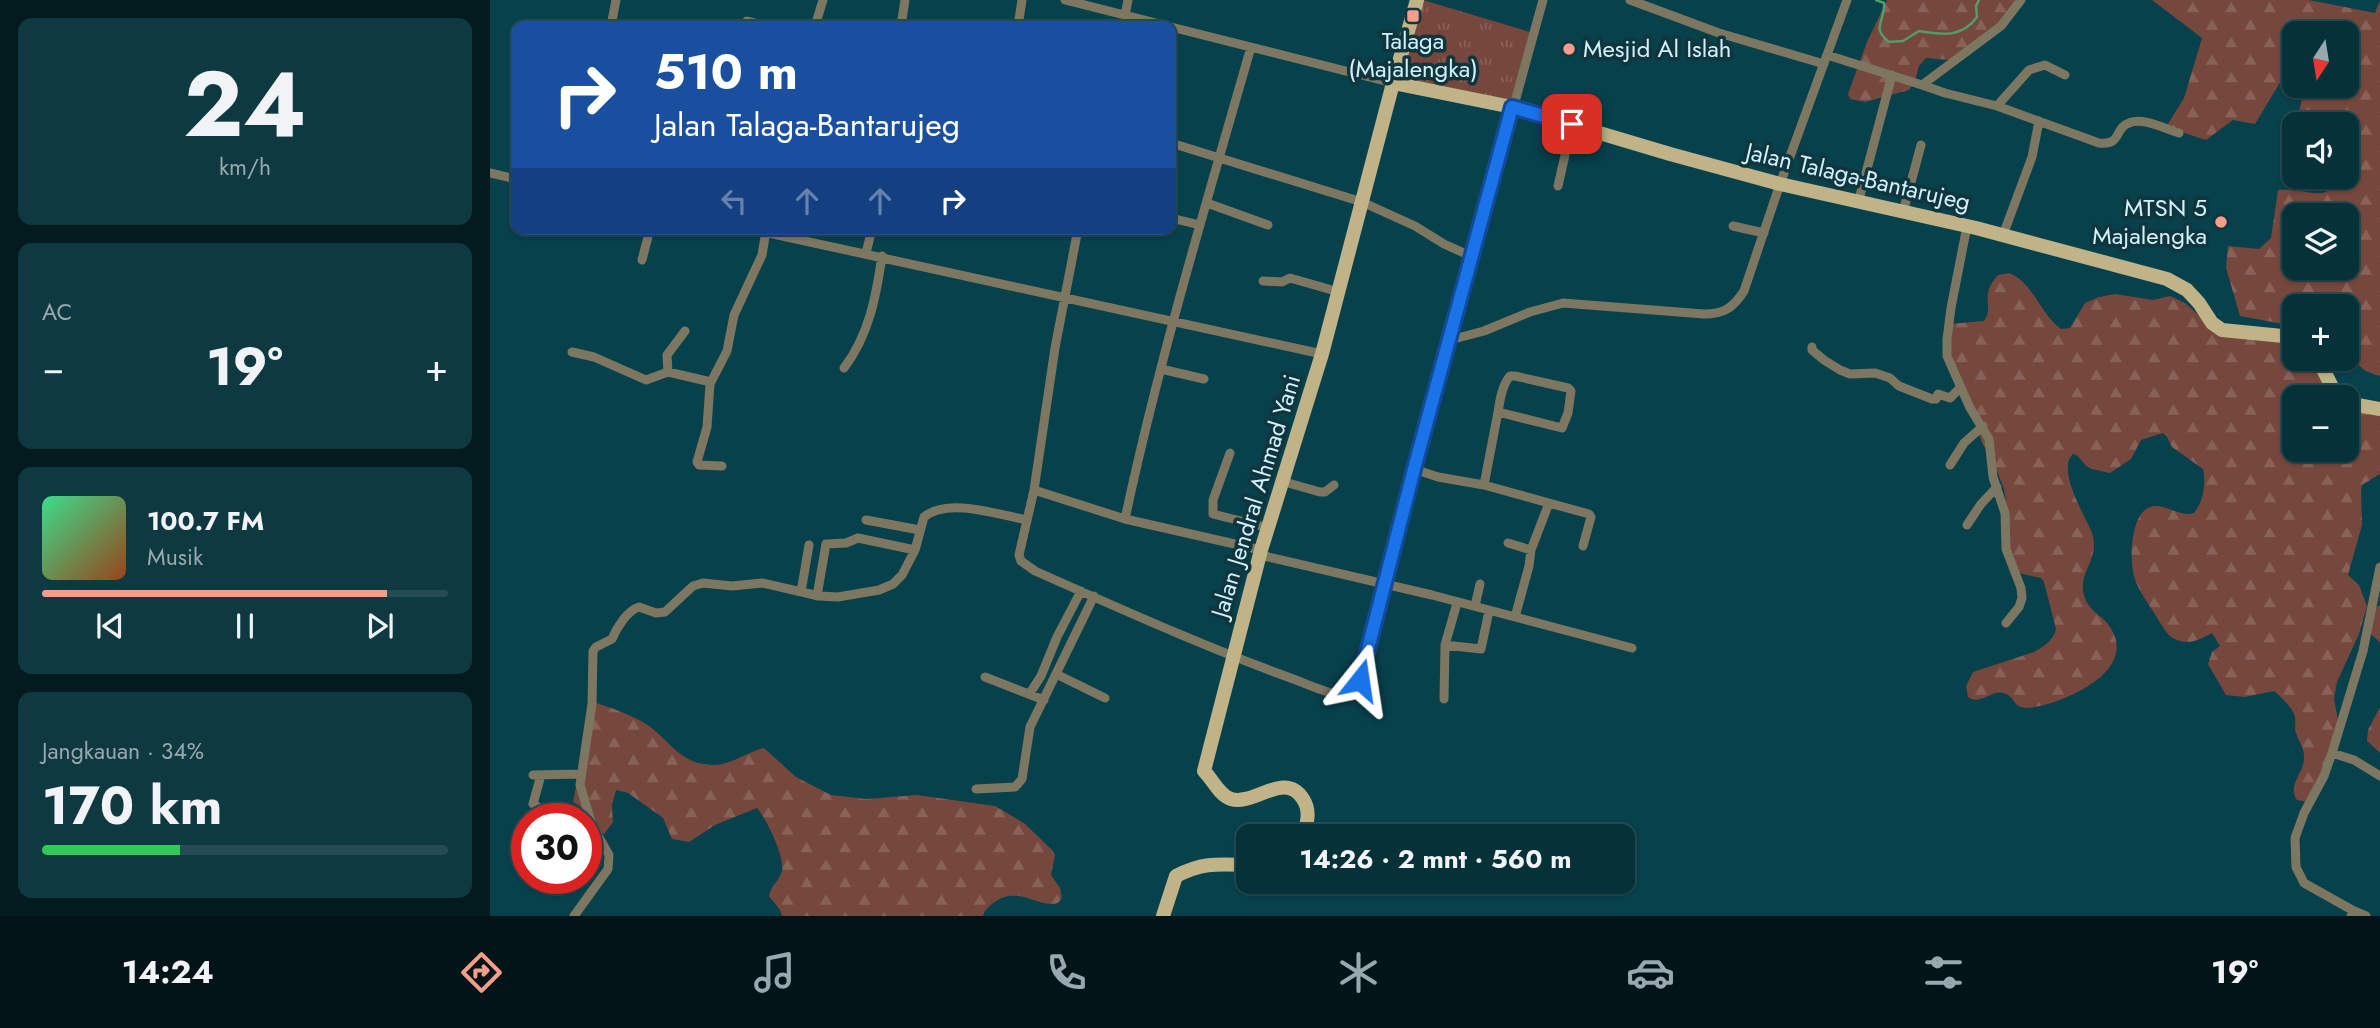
<!DOCTYPE html>
<html lang="id">
<head>
<meta charset="utf-8">
<style>
  :root { --surface:#053139; --page:#0e3941; --text:#f1f3f6; --muted:#97a9ae; --line:#264c53; --accent:#f49e8a }
  body { margin:0; font-family:Jost,sans-serif; background:var(--page); color:var(--text); height:100vh; display:flex; flex-direction:column; font-size:26px; white-space:nowrap }
  * { box-sizing:border-box; margin:0 }
  p { font-size:23px; color:var(--muted) }
  .icon { flex:none; width:38px; height:38px; fill:none; stroke:currentColor; stroke-width:2; stroke-linecap:round; stroke-linejoin:round }
  .map { position:relative; flex:1; overflow:hidden }
  .details { display:flex; flex-direction:column; gap:18px; padding:18px; background:#031b1f; width:490px }
  .details>* { flex:none }
  .banner { position:absolute; left:21px; top:21px; width:665px; height:214px; border-radius:14px; box-shadow:0 2px 5px #0004,0 0 0 2px var(--line); background:#1a4fa0; color:#fff; overflow:hidden }
  .needle { width:46px; rotate:192deg }
  .buttons { position:absolute; left:1792px; top:21px; display:grid; gap:14px }
  .buttons a { display:grid; place-items:center; width:77px; height:77px; border-radius:14px; background:var(--surface); box-shadow:0 2px 5px #0004,0 0 0 2px var(--line); font-size:35px }
  .speed { position:absolute; left:21px; top:803px; display:flex; gap:14px; font-size:35px; font-weight:700; text-align:center }
  .speed>* { display:grid; place-content:center; width:91px; height:91px; border-radius:50%; background:var(--surface); box-shadow:0 2px 5px #0004,0 0 0 2px var(--line); line-height:1 }
  .speed .limit { border:10px solid #d22; background:#fff; color:#111 }
  .pin { position:absolute; display:grid; place-items:center; width:60px; height:60px; color:#fff; margin:-30px; border-radius:14px; box-shadow:0 4px 10px #0006 }
  .me { position:absolute; width:77px; margin:-38px; rotate:15deg; stroke-linejoin:round; filter:drop-shadow(0 0 5px #0008) }
  .turn { display:flex; align-items:center; gap:24px; height:147px; padding:0 28px; font-size:32px }
  .turn .icon { width:91px; height:91px; stroke-width:2.5 }
  .turn b { display:block; font-size:49px; line-height:60px }
  .lanes { display:flex; align-items:center; height:66px; padding:0 28px; background:#0003; justify-content:center; gap:35px; direction:ltr }
  .lanes .off { opacity:.35 }
  .big { font-size:52px; font-weight:700; line-height:1.1 }
  .details .card { flex:1; display:flex; flex-direction:column; justify-content:center; gap:10px; min-width:0; padding:0 24px; border-radius:14px; background:var(--page) }
  .details .dial { align-items:center; gap:0 }
  .dial b { font-size:91px; line-height:1 }
  .song { display:flex; align-items:center; gap:21px }
  .cover { width:84px; height:84px; border-radius:10px; background:linear-gradient(135deg,hsl(150 70% 55%),hsl(20 70% 35%)) }
  .played { height:7px; border-radius:4px; background:linear-gradient(90deg,var(--accent) 85%,var(--line) 85%) }
  .keys { display:flex; justify-content:space-around; direction:ltr }
  .heat { display:flex; justify-content:space-between; align-items:center; font-size:38px; direction:ltr }
  .charge { height:10px; border-radius:5px; background:linear-gradient(90deg,#34c759 34%,var(--line) 0) }
  .trip { position:absolute; left:746px; top:824px; width:399px; height:70px; border-radius:14px; background:var(--surface); box-shadow:0 2px 5px #0004,0 0 0 2px var(--line); font-weight:700; line-height:70px; text-align:center }
  .tab-bar { display:flex; height:112px; justify-content:space-around; align-items:center; background:#021417; color:var(--muted) }
  .tab-bar .icon { width:49px; height:49px }
  .tab-bar .current { color:var(--accent) }
  .tab-bar b { font-size:32px; color:var(--text) }
  main { display:flex; flex:1; min-height:0 }
  .map>svg:first-child { display:block }
</style>
</head>
<body>
<main>
<section class="details">
<div class="card dial"><b>24</b><p>km/h</p></div>
<div class="card"><p>AC</p>
<div class="heat"><a>−</a><b class="big">19°</b><a>+</a></div>
</div>
<div class="card">
<div class="song"><i class="cover"></i><div><b>100.7 FM</b><p>Musik</p></div></div>
<div class="played"></div>
<div class="keys"><svg class="icon" aria-label="previous" viewBox="0 0 24 24"><path d="M18 5L8 12l10 7zM5 5v14"/></svg><svg class="icon" aria-label="pause" viewBox="0 0 24 24"><path d="M8 5v14M16 5v14"/></svg><svg class="icon" aria-label="next" viewBox="0 0 24 24"><path d="M6 5l10 7-10 7zM19 5v14"/></svg></div>
</div>
<div class="card"><p>Jangkauan · 34%</p><b class="big">170 km</b><div class="charge"></div></div>
</section>
<div class="map">
<svg width="1890" height="916" viewBox="0 0 1890 916">
  <defs>
    <pattern id="forest-firs" width="22" height="20" patternUnits="userSpaceOnUse" patternTransform="scale(1.75)"><rect width="22" height="20" fill="#76473c"/><path d="M5 1l3.5 6h-7zM16 11l3.5 6h-7z" fill="#886259"/></pattern>
    <pattern id="park-tufts" width="24" height="20" patternUnits="userSpaceOnUse" patternTransform="scale(1.75)"><rect width="24" height="20" fill="#76473c"/><path d="M3 7l-1-3M5 7V3M7 7l1-3M15 17l-1-3M17 17v-4M19 17l1-3" fill="none" stroke="#886259"/></pattern>
  </defs>
  <rect width="100%" height="100%" fill="#07414c"/>
  <path fill="url(#forest-firs)" fill-rule="evenodd" d="M1397,0H1528L1513,23L1459,60L1436,58L1429,66L1425,81L1419,90L1375,102L1360,99L1358,94L1377,42Z
    M1662,0H1819L1885,13L1890,0V376C1853,367 1857,336 1857,306H1804V326L1750,316L1736,268L1738,246L1769,249L1781,238L1788,190C1824,187 1831,207 1859,173L1857,169V124H1807V122L1813,94L1810,86H1857V33H1804V79L1797,71L1765,124L1743,120L1716,140L1676,127L1694,98L1712,38ZM1804,215H1857V268H1804Z
    M1519,273C1543,282 1550,314 1571,329L1580,328L1595,303L1609,297L1625,294L1663,300L1680,296L1695,303L1724,329L1804,341V359H1822C1847,387 1854,396 1890,410V474L1872,485L1871,490L1872,525L1858,575L1869,585L1877,606L1869,634L1847,682L1844,699L1849,725L1830,791L1818,802L1807,800C1797,786 1813,774 1814,759C1815,749 1809,742 1806,733C1804,728 1806,722 1805,717C1803,708 1791,697 1784,691L1755,697L1736,695L1718,664L1722,652L1730,646L1722,633C1711,639 1701,645 1687,640C1677,637 1672,625 1666,616C1659,604 1649,592 1645,579C1639,563 1640,517 1658,508C1671,500 1689,518 1704,513C1714,501 1716,483 1713,469L1682,447L1677,437L1673,433L1651,440L1641,459L1620,473L1602,469L1596,466L1588,456L1583,454C1566,470 1595,515 1602,533C1611,559 1587,573 1594,595C1599,613 1612,614 1620,627C1648,669 1581,699 1550,706C1519,713 1529,697 1513,693C1500,690 1492,706 1478,697L1476,686L1483,672L1544,652C1553,647 1564,640 1566,629L1554,582L1551,578L1524,572L1520,562L1518,514L1514,489L1506,468L1492,442L1457,349L1459,324L1494,321C1505,306 1488,297 1508,275ZM1804,397H1857V450H1804Z
    M1890,605V642L1878,632L1885,608Z
    M103,702C122,708 143,715 159,726C182,743 190,764 223,765C241,765 257,752 274,748L306,777L341,795L376,799L427,795L505,806L534,823L563,851L565,855L561,875L570,888L572,898L568,903C547,909 530,884 503,903C498,908 495,909 493,916H292L290,910L279,896C281,886 289,881 292,871C295,857 276,818 267,808L225,825L199,842L182,839L173,818L169,815L138,793L126,790L122,805L123,822L114,834L96,829V819H93L91,807L83,802Z
    M1890,707V753L1877,741L1878,730Z"/>
  <path fill="url(#park-tufts)" d="M933,0L1040,32L1020,113L905,81Z"/>
  <g fill="none" stroke-linecap="round" stroke-linejoin="round">
    <path stroke="#549b6c" stroke-width="2.5" d="M1386,0L1394,3C1396,21 1380,27 1399,42L1413,41L1429,31C1452,35 1472,38 1487,17L1486,6L1489,0"/>
    <path stroke="#7d7762" stroke-width="9" d="M575,0L678,26
      M1140,0L1229,33L1334,64
      M257,21L276,26
      M121,26L126,0
      M325,26L333,0
      M411,26L415,0
      M528,26L532,0
      M633,26L638,0
      M681,27L903,83
      M1337,55L1432,85L1511,26L1531,0
      M1575,75L1555,65L1539,70L1507,106L1609,143C1632,146 1624,128 1639,123C1653,117 1675,129 1689,133
      M1432,85L1455,93L1507,106
      M681,143L872,202L925,226L954,244L983,257
      M0,173L26,179
      M1068,186L1082,124
      M717,203L778,225
      M1368,203L1402,75
      M1413,212L1431,145
      M681,218L710,225
      M1243,226L1274,233
      M1477,226L1461,308L1457,339V356L1480,408L1499,439L1503,477L1515,513L1516,549L1531,588L1532,598L1529,607L1516,623
      M260,229L832,354
      M588,229L565,348L544,490L529,555L531,561L545,571C631,609 717,648 806,680C817,684 845,697 857,695C865,693 868,687 870,680L924,469L1053,0
      M1513,235L1542,157L1549,121
      M376,253L382,229
      M152,260L160,229
      M773,281L792,282L800,278L849,292
      M960,340L994,331L1040,312L1073,303L1214,314C1234,314 1243,308 1254,291L1290,184L1357,0
      M1322,347V350L1334,360L1350,370L1360,374L1385,373L1400,378L1409,386L1442,399H1446L1448,394L1460,398L1470,388
      M82,352L104,357L156,380L178,372L221,382
      M354,368C379,335 386,297 392,256
      M671,369L714,379
      M178,372L177,355L195,331
      M740,453L723,500V514L779,528
      M1460,465L1474,443L1493,426
      M232,466L209,465L207,462L217,427L220,384L237,351L244,315L272,255L276,231
      M924,469L948,477L994,485L1008,412C1010,400 1012,385 1020,376H1025L1078,388L1081,391L1078,413L1072,428L1008,412
      M791,481L830,492H835L844,485
      M994,485L1099,514L1101,517L1093,546
      M544,490L635,519L771,550
      M635,519C669,360 716,204 761,47
      M376,520L430,530
      M1477,525L1491,504L1507,487
      M1018,543L1041,550
      M770,555L942,595L1142,648
      M311,592L319,545
      M327,596L336,544L356,543L368,538L425,550
      M985,606L990,584
      M1025,617L1039,566L1041,550L1059,503
      M955,645L991,649L999,611
      M566,674L615,698
      M495,677L554,700
      M540,693L551,676L567,637L591,591
      M954,699L955,645L967,603
      M1842,753L1864,760L1890,776
      M43,775L90,774
      M51,775L43,804L65,817
      M486,789L525,787L532,779L540,727L604,596
      M1864,911L1876,916
      M84,916L118,869L119,855L102,825L90,785L102,704L103,651L106,647L122,639C127,627 137,611 149,607L166,613L175,612L203,586L213,583L242,586L272,583L329,596L348,597L389,590L403,584L412,575L425,550L434,517C458,497 509,515 537,520
      M1861,916L1864,911L1814,883L1806,867L1805,838L1814,813L1834,776L1842,753L1873,651L1890,567"/>
    <path stroke="#c0b387" stroke-width="14" d="M903,83L1022,107L1180,154L1290,184L1486,228L1677,279L1697,290L1709,303L1722,323L1732,330L1804,337
      M1828,359L1847,397
      M1857,403L1890,409
      M813,836C817,824 821,811 813,799C795,770 764,806 741,799C729,795 723,780 714,771L771,550L832,354L903,83L927,0
      M673,916L686,876C713,862 728,864 758,865"/>
  </g>
  <g fill="none" stroke-linecap="round" stroke-linejoin="round">
    <g stroke="#114b97" stroke-width="18">
      <path id="route" d="M870,680L924,469L1022,107L1082,124"/>
    </g>
    <use href="#route" stroke="#1a73e8" stroke-width="12"/>
  </g>
  <g fill="#f49e8a" stroke="#10353d" stroke-width="2.5">
    <rect x="916" y="9" width="14" height="14" rx="3.5"/>
    <circle cx="1079" cy="49" r="7"/>
    <circle cx="1731" cy="222" r="7"/>
  </g>
  <g text-anchor="middle" stroke-width="7" stroke-linejoin="round" paint-order="stroke">
    <g font-size="24" fill="#d1f2fa" stroke="#10353d">
      <text x="923" y="49">Talaga<tspan x="923" dy="28">(Majalengka)</tspan></text>
      <text x="1093" y="57" text-anchor="start">Mesjid Al Islah</text>
      <text x="1717" y="216" text-anchor="end">MTSN 5<tspan x="1717" dy="28">Majalengka</tspan></text>
    </g>
    <g font-size="24" fill="#d1f2fa" stroke="#10353d">
      <text transform="translate(1368 177) rotate(13)" y="8">Jalan Talaga-Bantarujeg</text>
      <text transform="translate(766 496) rotate(-73)" y="8">Jalan Jendral Ahmad Yani</text>
    </g>
  </g>
</svg>
<div class="buttons">
<a><svg class="needle" viewBox="-14 -14 28 28"><path d="M0-13l5 13h-10z" fill="#e53935"/><path d="M0 13l5-13h-10z" fill="#97a9ae"/></svg></a>
<a><svg class="icon" aria-label="sound" viewBox="0 0 24 24"><path d="M4 9h4l5-4v14l-5-4H4zM17 9q2 3 0 6"/></svg></a>
<a><svg class="icon" aria-label="layers" viewBox="0 0 24 24"><path d="M12 4l9 5-9 5-9-5zM3 14l9 5 9-5"/></svg></a>
<a>+</a>
<a>−</a>
</div>
<div class="speed"><div class="limit">30</div></div>
<div class="pin" style="left:1082px;top:124px;background:#d93025"><svg class="icon" aria-label="arrive" viewBox="0 0 24 24"><path d="M6 21V4h12l-3 4 3 4H6"/></svg></div>
<svg class="me" style="left:870px;top:680px" viewBox="-20 -20 40 40"><path d="M0-17L14 15 0 8-14 15z" fill="#1a73e8" stroke="#fff" stroke-width="4"/></svg>
<div class="trip">14:26 · 2 mnt · 560 m</div>
<div class="banner">
<div class="turn"><svg class="icon" aria-label="right" viewBox="0 0 24 24"><path d="M7 20v-9h11M14 6l5 5-5 5"/></svg><div><b>510 m</b>Jalan Talaga-Bantarujeg</div></div>
<div class="lanes"><svg class="icon off" aria-label="left" viewBox="0 0 24 24"><path d="M17 20v-9H6M10 6l-5 5 5 5"/></svg><svg class="icon off" aria-label="ahead" viewBox="0 0 24 24"><path d="M12 20V5M6 11l6-6 6 6"/></svg><svg class="icon off" aria-label="ahead" viewBox="0 0 24 24"><path d="M12 20V5M6 11l6-6 6 6"/></svg><svg class="icon" aria-label="right" viewBox="0 0 24 24"><path d="M7 20v-9h11M14 6l5 5-5 5"/></svg></div>
</div>
</div>
</main>
<nav class="tab-bar">
<b>14:24</b>
<svg class="icon current" aria-label="directions" viewBox="0 0 24 24"><path d="M12 3l9 9-9 9-9-9zM9 14v-3h6M13 9l2 2-2 2"/></svg>
<svg class="icon" aria-label="music" viewBox="0 0 24 24"><path d="M9 18V5l10-2v13"/><circle cx="6" cy="18" r="3"/><circle cx="16" cy="16" r="3"/></svg>
<svg class="icon" aria-label="phone" viewBox="0 0 24 24"><path d="M5 4h4l2 5-3 2q2 4 5 5l2-3 5 2v4C11 20 4 13 5 4z"/></svg>
<svg class="icon" aria-label="climate" viewBox="0 0 24 24"><path d="M12 3v18M4 7l16 10M4 17L20 7"/></svg>
<svg class="icon" aria-label="car" viewBox="0 0 24 24"><path d="M5 17H2v-5l4-1 3-4h7l3 4 3 1v5h-3M9 17h6M6 11h13"/><circle cx="7" cy="17" r="2"/><circle cx="17" cy="17" r="2"/></svg>
<svg class="icon" aria-label="filters" viewBox="0 0 24 24"><path d="M4 7h16M4 17h16"/><circle cx="9" cy="7" r="2"/><circle cx="15" cy="17" r="2"/></svg>
<b>19°</b>
</nav>
</body>
</html>
